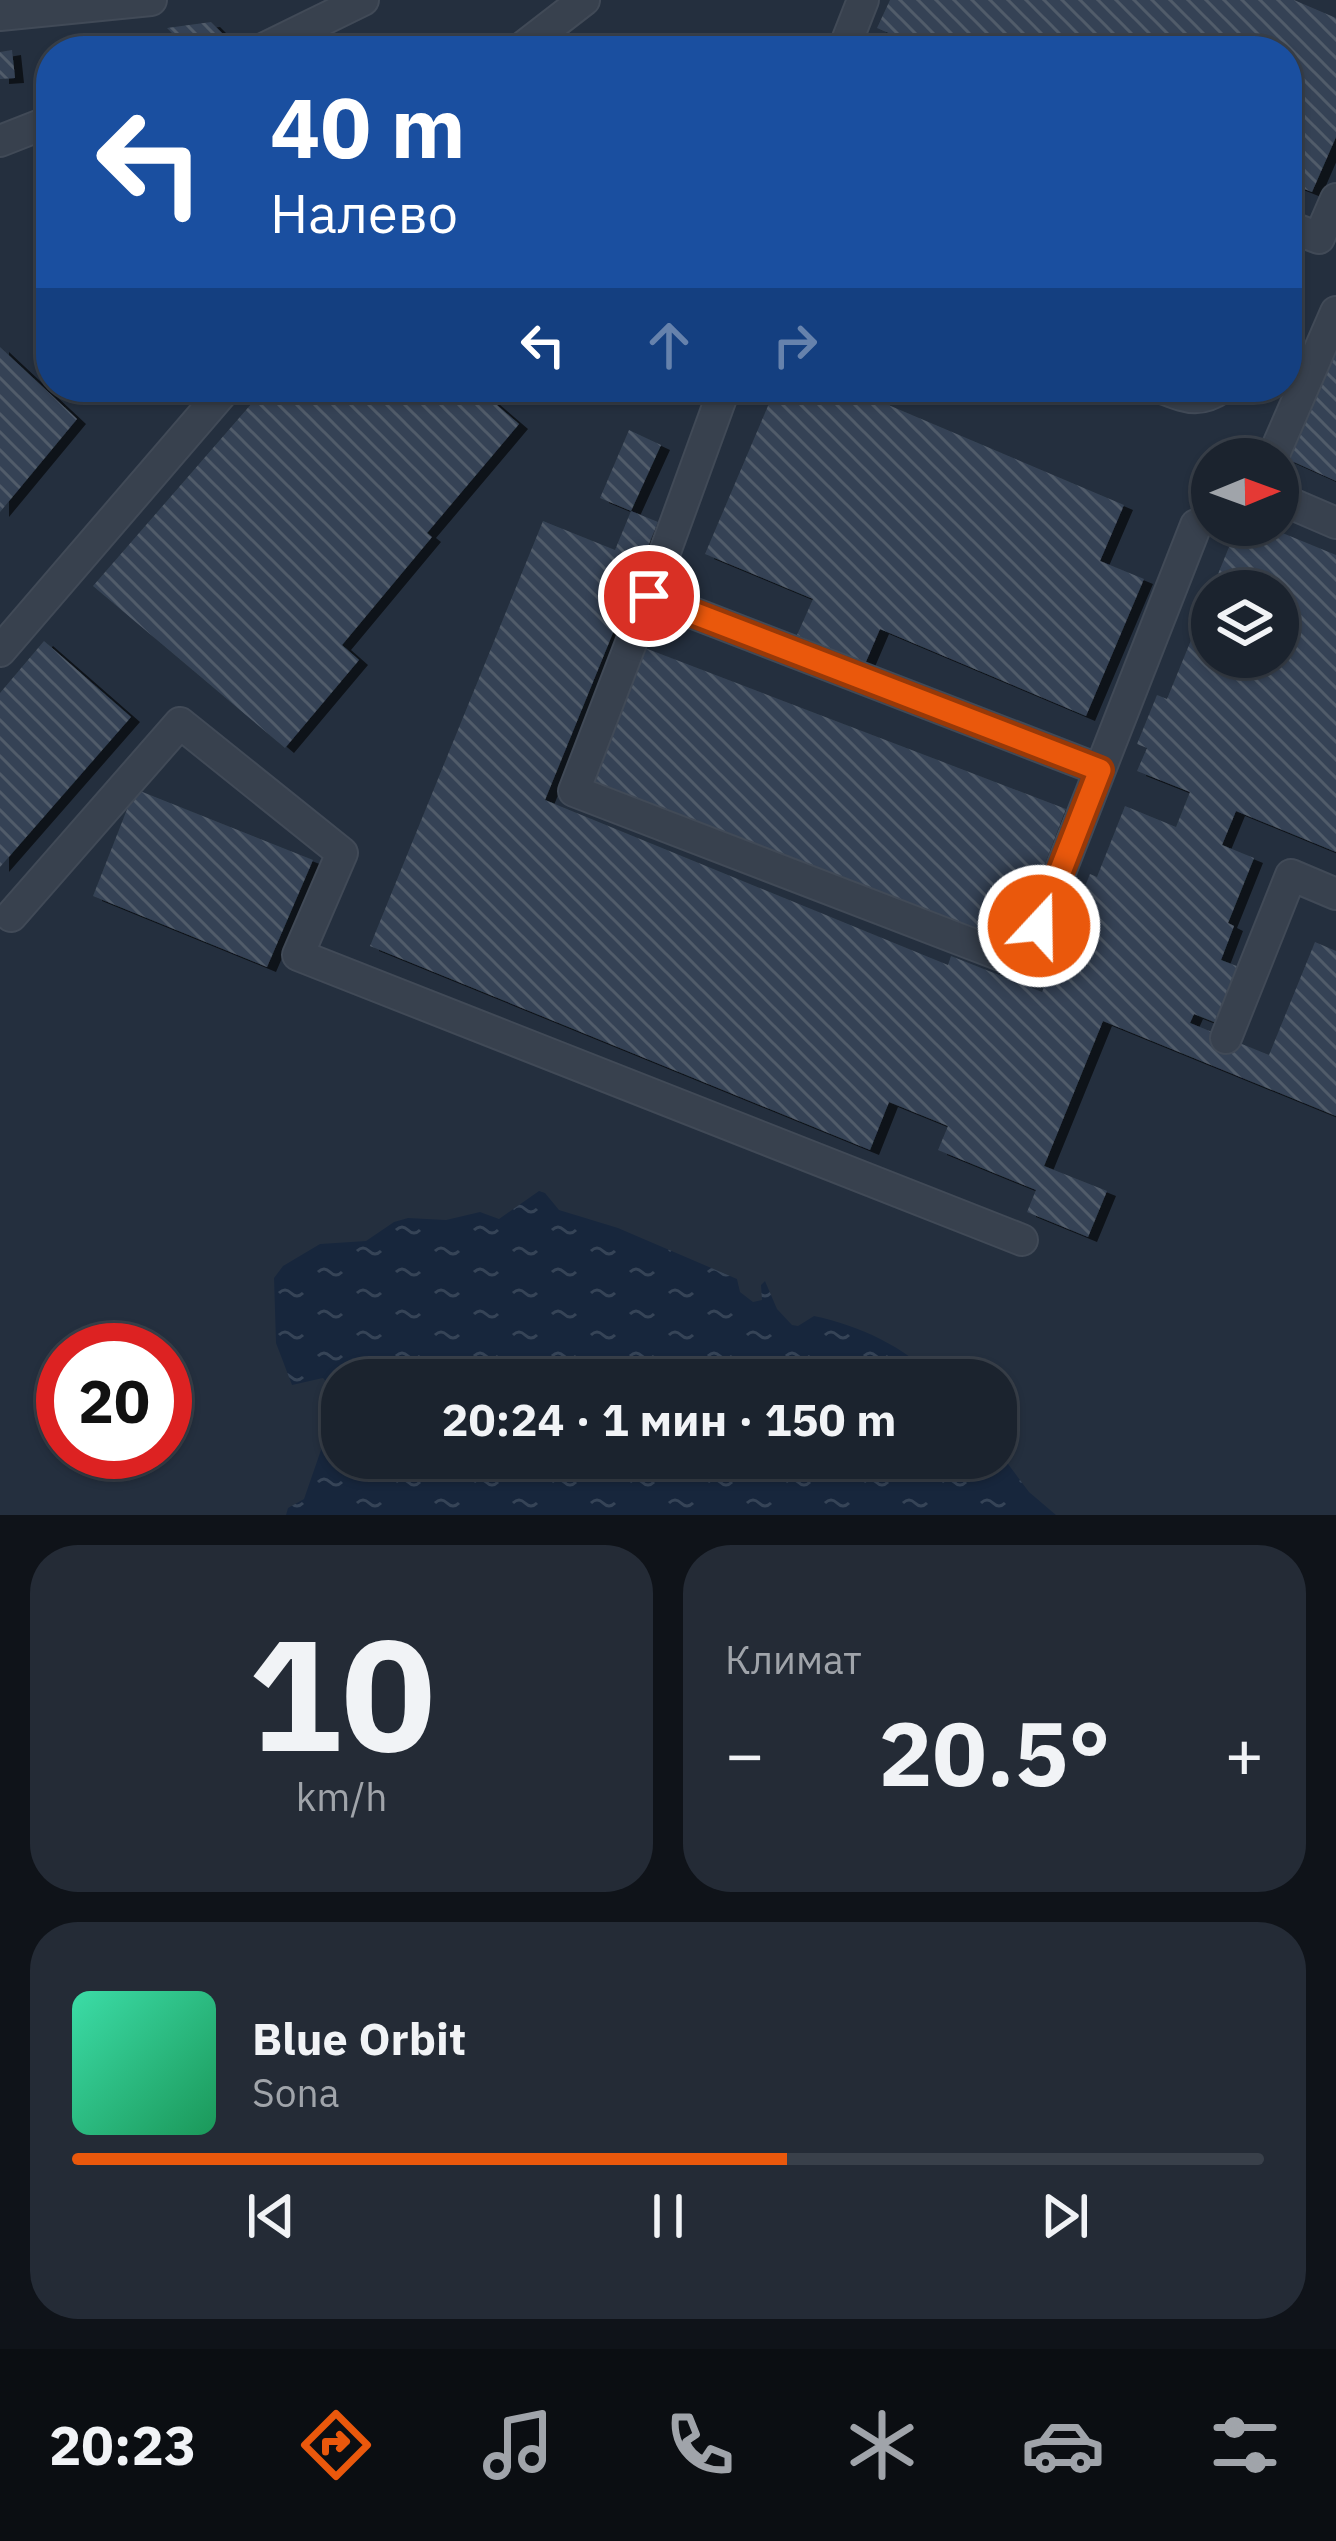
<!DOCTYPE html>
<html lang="ru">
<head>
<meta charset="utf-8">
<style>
  :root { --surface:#1b232e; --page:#242b36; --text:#f1f3f6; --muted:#a0a4aa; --line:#39404a; --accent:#ea580c }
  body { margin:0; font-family:"IBM Plex Sans",sans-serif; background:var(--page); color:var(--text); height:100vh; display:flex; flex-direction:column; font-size:45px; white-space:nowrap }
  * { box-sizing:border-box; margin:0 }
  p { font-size:39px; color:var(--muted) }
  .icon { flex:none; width:66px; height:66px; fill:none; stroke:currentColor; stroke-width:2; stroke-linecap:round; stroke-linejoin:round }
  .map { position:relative; height:1515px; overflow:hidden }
  .drawer { display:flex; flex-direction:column; gap:30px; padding:30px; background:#0f1319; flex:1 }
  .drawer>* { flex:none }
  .banner { position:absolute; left:36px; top:36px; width:1266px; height:366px; border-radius:48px; box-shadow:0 3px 9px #0004,0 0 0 3px var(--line); background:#1a4fa0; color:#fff; overflow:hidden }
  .needle { width:78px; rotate:89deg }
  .controls { position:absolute; left:1191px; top:438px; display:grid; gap:24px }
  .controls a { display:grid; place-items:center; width:108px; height:108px; border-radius:50%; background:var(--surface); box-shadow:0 3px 9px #0004,0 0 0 3px var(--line); font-size:60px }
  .speed { position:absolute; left:36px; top:1323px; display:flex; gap:24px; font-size:60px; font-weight:700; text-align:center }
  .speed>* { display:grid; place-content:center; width:156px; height:156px; border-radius:50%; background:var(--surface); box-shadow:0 3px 9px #0004,0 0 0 3px var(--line); line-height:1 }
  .speed .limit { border:18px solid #d22; background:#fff; color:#111 }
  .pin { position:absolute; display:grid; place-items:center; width:102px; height:102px; color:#fff; margin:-51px; border:6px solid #fff; border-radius:50%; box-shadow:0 3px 12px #0007 }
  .me { position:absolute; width:132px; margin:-66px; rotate:21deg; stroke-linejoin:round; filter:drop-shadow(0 0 9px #0008) }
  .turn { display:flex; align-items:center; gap:42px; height:252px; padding:0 36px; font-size:54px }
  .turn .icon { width:156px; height:156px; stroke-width:2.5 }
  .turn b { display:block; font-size:84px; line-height:102px }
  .lanes { display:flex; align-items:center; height:114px; padding:0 36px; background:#0003; justify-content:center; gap:60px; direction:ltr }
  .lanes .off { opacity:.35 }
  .big { font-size:90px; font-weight:700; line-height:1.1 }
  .drawer .widget { flex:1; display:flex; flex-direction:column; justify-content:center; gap:18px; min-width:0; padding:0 42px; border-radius:48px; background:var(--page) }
  .drawer .dial { align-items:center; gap:0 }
  .dial b { font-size:156px; line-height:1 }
  .song { display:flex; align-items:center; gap:36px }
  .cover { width:144px; height:144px; border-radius:18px; background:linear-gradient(135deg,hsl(160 70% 55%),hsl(150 70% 35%)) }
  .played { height:12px; border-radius:6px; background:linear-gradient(90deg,var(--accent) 60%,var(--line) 60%) }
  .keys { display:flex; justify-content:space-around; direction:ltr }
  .heat { display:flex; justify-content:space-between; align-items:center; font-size:66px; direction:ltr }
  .drawer .tiles { flex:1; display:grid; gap:30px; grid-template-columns:1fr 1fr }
  .widget:last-child { grid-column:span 2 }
  .trip { position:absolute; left:321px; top:1359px; width:696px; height:120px; border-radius:48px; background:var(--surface); box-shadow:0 3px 9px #0004,0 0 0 3px var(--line); font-weight:700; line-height:120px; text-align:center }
  .menu { display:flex; height:192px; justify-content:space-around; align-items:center; background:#0b0e12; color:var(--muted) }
  .menu .icon { width:84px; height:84px }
  .menu .on { color:var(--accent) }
  .menu b { font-size:54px; color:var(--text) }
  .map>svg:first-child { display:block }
</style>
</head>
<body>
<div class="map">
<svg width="1336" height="1515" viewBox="0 0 1336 1515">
  <defs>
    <pattern id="water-ripples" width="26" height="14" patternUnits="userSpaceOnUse" patternTransform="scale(3)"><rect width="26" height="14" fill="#17263c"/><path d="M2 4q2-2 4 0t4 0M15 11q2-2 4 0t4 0" fill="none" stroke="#364457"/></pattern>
    <pattern id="building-back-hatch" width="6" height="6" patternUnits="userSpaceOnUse" patternTransform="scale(3)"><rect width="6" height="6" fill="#364354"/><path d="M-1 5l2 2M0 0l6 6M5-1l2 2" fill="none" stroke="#515c6b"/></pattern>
    <filter id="shadow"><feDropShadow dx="9" dy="5" stdDeviation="0" flood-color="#0009"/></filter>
  </defs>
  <rect width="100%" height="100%" fill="#242f3e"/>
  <path fill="url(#water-ripples)" d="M539,1191L545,1193L559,1210L618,1228L737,1279L740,1292L753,1302L762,1300L761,1285L765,1281L777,1309L792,1325L798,1326L814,1316C858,1325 906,1347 936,1380H342V1458H996V1448L1029,1492L1056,1515H286L288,1508L304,1499L339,1398L323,1378L292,1385L276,1343L274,1278L283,1266L320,1244L366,1241L394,1222L408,1218L446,1220L480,1212L499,1219Z"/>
  <path fill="url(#building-back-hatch)" fill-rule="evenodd" filter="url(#shadow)" d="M890,0H1294L1336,18V137L1312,192L1287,182V51H987L945,33L937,51H930L877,28Z
    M211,22L240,51H190L167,28Z
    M12,50L15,78L0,79V52Z
    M1336,342V481L1285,458Z
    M0,347L77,419L0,512Z
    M266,387H476L519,424L427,533L432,537L342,645L359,660L285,748L93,586Z
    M776,387H846L1124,505L1100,561L1144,579L1086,716L880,629L865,664L797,635L813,599L705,554Z
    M629,430L661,445L631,511L600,498Z
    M631,511L658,522L545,800L948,965L951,956L1042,992L1090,874L1097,877L1125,806L1176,827L1190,792L1137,771L1147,748L1137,744L1157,695L1167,699L1238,525H1263L1336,555V852L1236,811L1222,845L1254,858L1228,923L1234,926L1221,960L1247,970L1224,1026L1194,1014L1190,1023L1269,1055L1315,942L1336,951V1116L1103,1021L1044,1166L1107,1191L1088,1237L1027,1212L1036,1190L938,1150L948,1126L889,1102L870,1150L370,946L543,521L615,550ZM1212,591H1278V657H1212Z
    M44,641L131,717L0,867V693Z
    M645,648L1066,809L1014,945L593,785Z
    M135,789L313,860L267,967L93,896Z"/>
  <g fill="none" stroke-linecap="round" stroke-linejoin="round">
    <g stroke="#414a57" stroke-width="34">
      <path id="minor" d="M0,15L151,0
        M259,51L363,0
        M518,51L584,0
        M843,51L863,0
        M0,141L51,121
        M1287,226L1319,238L1336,199
        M725,387L649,596L1100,770
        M1159,387C1187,397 1198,404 1223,387
        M1272,459L1336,312
        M1278,498L1336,523
        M649,596L574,791L1024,964L1196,525
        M0,651L227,387
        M11,916L180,723L342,853L298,955L1022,1240
        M1226,1038L1291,875L1336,894"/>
    </g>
    <use href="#minor" stroke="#38414e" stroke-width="30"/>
  </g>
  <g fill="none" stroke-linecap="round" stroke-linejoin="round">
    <g stroke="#983908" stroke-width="30">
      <path id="route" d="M649,596L1100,770L1039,926"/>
    </g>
    <use href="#route" stroke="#ea580c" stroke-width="21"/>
  </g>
</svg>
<div class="controls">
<a><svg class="needle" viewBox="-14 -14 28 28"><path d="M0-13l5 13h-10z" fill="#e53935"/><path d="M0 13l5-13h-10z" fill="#a0a4aa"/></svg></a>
<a><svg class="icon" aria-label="layers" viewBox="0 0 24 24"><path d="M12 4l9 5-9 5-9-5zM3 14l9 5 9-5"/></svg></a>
</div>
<div class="speed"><div class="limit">20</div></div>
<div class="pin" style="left:649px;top:596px;background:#d93025"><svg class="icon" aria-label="arrive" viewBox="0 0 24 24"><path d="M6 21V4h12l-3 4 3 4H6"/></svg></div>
<svg class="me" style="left:1039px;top:926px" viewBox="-20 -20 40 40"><circle r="17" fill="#ea580c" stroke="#fff" stroke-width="3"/><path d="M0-11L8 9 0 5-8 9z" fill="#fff"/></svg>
<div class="trip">20:24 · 1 мин · 150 m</div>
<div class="banner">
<div class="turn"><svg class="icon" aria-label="left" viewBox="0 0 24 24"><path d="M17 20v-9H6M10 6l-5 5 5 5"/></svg><div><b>40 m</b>Налево</div></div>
<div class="lanes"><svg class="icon" aria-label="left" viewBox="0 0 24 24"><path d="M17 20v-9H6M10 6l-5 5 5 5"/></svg><svg class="icon off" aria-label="ahead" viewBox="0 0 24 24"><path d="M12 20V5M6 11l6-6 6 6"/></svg><svg class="icon off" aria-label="right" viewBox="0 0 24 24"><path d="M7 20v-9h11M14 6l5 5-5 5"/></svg></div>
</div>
</div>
<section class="drawer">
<div class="tiles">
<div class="widget dial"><b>10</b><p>km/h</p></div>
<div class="widget"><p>Климат</p>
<div class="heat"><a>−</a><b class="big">20.5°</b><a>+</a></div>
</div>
<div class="widget">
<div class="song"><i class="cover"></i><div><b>Blue Orbit</b><p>Sona</p></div></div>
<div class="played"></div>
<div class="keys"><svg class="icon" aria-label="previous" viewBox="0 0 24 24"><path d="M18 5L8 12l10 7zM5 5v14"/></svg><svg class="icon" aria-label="pause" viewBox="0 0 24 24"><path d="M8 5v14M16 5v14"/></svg><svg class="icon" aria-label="next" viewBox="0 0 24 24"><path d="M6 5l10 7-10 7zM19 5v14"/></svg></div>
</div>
</div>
</section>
<nav class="menu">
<b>20:23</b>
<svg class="icon on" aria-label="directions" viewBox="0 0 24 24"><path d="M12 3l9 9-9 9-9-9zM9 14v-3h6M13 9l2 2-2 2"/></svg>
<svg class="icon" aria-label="music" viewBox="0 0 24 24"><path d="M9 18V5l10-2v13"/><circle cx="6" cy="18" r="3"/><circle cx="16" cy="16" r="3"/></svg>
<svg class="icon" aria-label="phone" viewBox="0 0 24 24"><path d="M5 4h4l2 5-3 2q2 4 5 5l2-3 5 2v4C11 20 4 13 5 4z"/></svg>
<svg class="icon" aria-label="climate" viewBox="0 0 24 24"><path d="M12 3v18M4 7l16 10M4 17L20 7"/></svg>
<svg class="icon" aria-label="car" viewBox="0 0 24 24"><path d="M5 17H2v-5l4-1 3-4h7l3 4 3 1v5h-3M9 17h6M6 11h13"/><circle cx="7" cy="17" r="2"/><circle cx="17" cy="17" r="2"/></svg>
<svg class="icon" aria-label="filters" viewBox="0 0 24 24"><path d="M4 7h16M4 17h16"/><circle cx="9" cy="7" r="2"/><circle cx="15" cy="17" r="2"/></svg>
</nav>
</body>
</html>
